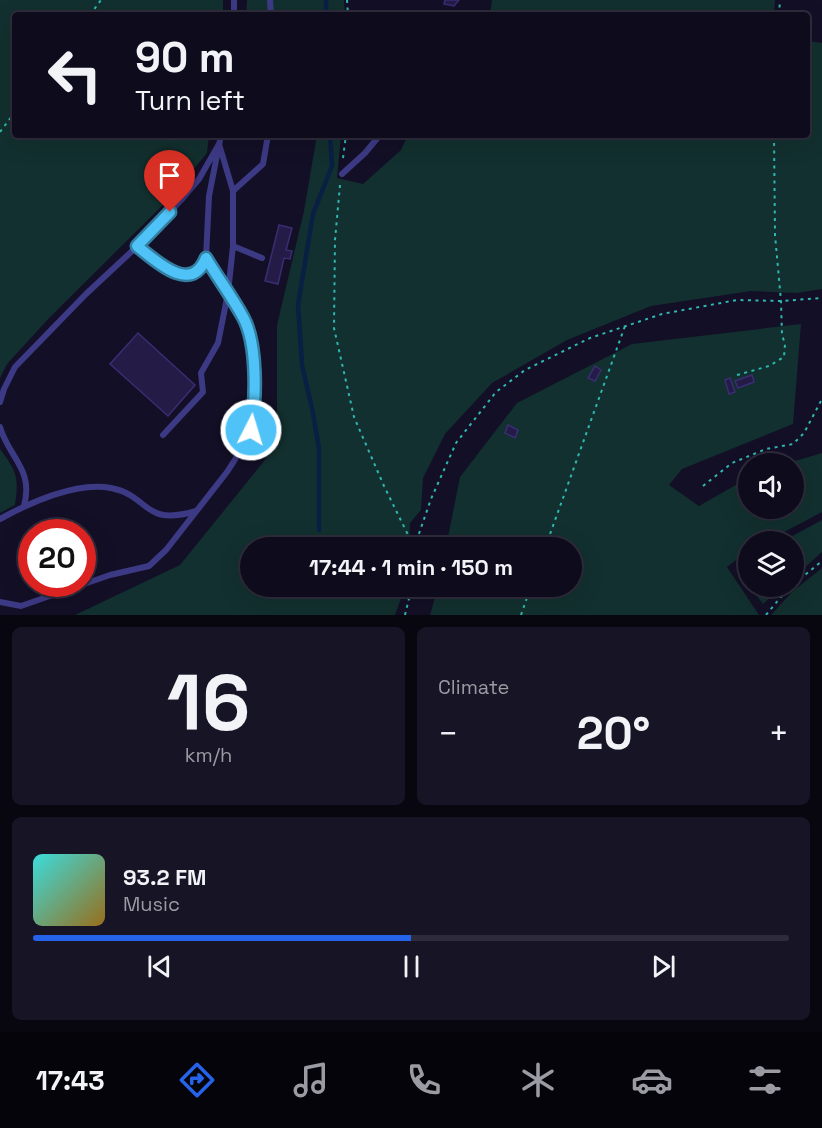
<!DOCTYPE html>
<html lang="en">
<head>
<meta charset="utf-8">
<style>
  :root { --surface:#0e0b1c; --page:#171425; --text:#f1f3f6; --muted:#9b9ba3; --line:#2e2b3b; --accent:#2563eb }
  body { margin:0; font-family:"Space Grotesk",sans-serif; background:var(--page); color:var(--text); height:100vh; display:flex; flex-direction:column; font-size:22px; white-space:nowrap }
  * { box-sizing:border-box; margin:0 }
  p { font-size:20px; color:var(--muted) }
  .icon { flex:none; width:33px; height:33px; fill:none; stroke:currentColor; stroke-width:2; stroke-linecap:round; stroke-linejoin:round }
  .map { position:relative; height:615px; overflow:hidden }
  .sheet { display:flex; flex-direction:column; gap:12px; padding:12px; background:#08060f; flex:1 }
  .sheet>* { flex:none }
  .hud { position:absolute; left:12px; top:12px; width:798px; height:126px; border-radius:6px; box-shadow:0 6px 24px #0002,0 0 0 2px var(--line); background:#0e0b1c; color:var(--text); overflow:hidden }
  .buttons { position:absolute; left:738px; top:453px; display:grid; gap:12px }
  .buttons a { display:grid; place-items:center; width:66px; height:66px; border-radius:50%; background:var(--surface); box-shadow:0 6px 24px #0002,0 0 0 2px var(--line); font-size:30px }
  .speed { position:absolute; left:18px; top:519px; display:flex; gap:12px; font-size:30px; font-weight:700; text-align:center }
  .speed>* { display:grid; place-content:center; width:78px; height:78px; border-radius:50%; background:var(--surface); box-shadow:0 6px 24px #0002,0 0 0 2px var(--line); line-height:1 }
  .speed .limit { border:9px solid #d22; background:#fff; color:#111 }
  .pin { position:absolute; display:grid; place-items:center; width:51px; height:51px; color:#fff; margin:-62px -26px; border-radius:50% 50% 50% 0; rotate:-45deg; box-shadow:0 0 6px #0007 }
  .pin .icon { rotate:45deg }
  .me { position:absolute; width:66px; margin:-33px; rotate:5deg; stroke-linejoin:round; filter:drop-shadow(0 0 4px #0008) }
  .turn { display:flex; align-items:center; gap:21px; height:126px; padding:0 24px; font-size:27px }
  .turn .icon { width:78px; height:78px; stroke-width:2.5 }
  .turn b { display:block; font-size:42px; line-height:51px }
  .big { font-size:45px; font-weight:700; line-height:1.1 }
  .sheet .widget { flex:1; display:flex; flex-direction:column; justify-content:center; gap:9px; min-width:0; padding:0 21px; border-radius:9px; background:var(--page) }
  .sheet .dial { align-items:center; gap:0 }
  .dial b { font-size:78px; line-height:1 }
  .song { display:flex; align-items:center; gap:18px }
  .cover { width:72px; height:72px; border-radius:9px; background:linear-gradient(135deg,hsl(180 70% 55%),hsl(40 70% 35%)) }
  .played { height:6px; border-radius:3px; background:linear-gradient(90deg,var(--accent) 50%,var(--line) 50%) }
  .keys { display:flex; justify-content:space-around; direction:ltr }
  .heat { display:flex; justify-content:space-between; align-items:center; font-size:33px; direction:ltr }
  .sheet .tiles { flex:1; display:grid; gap:12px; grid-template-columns:1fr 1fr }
  .widget:last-child { grid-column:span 2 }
  .trip { position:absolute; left:240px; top:537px; width:342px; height:60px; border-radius:30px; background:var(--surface); box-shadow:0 6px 24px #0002,0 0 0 2px var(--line); font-weight:700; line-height:60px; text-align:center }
  .tab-bar { display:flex; height:96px; justify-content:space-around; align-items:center; background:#06040b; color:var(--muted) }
  .tab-bar .icon { width:42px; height:42px }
  .tab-bar .current { color:var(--accent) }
  .tab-bar b { font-size:27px; color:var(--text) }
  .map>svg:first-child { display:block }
</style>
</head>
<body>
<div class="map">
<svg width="822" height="615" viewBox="0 0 822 615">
  <rect width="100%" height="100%" fill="#130f26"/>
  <path fill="#12302f" d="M0,0H223V15H15V135H209L207,153L169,199L50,317L7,364L0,378Z
    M247,0H344L345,15H246Z
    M492,0H775L774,15H490Z
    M807,41L822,43V289L797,293L751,291L651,306L567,340L492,383L445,434L423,478L421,510L410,523L409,547L250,548V586L405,587L395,615H75L180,565L277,445V325L304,211L317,135H341L337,178L363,184L401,150L408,135H807Z
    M801,324L793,424L682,469L669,485L699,506L748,478V508H794V464L788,463L822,453V512L767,541L748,542V551L727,567L759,615H430L438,587L572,586V548L446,547L460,477L517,403L632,344Z
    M0,449C17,472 19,477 15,505L0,513Z
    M822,520V552L794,577V542L783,541Z
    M822,568V615H771L792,592Z
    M750,587H782L763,604Z"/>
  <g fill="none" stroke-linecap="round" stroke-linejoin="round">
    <path stroke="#0a1f44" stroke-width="4.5" d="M326,0V15
      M319,530V449L313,413L302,365L298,305L313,214L332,166L330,135"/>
  </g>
  <path fill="#241b47" stroke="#3b2d73" stroke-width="1.5" d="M445,0H459L454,6L444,4Z
    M279,225L292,228L286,250L292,251L290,259L284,258L278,284L265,281Z
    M138,333L195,385L168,416L110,364Z
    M595,366L601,370L595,381L588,378Z
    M752,375L754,382L738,388L735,381Z
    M730,378L735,392L729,394L725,380Z
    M508,425L518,430L515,438L505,433Z"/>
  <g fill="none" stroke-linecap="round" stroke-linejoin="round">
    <path stroke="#2fb8b0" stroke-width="2" stroke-dasharray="3 4.5" stroke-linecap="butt" d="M347,0L348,15
      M90,15L101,0
      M779,15L780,0
      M0,132L15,112
      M343,158L346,135
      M340,185L335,240L334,328L354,417L384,486L414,547
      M737,375L769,366L784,357L785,344L782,335L781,301L775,235L774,135
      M703,486L732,463L766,449L793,444L804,433L822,399
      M414,548L431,499L456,443L496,392L525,370L590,338L662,314L737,300L781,301L822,298
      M545,548L625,326
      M794,584L822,561
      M405,615L412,586
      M521,615L531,586
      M766,615L790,586"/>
    <path stroke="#3d3a85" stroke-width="6" d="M270,0L271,15
      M234,15V0
      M342,174L365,153L380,135
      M233,191L263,164L268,135
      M137,246C156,261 191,295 206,258
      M233,246L262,258
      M0,402L4,389L15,367L86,294L145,239L182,199L199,179L219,144
      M0,427C9,458 34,469 24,506
      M163,435L203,392L201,373L218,343L228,293L206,258L209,196L221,135
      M0,519C29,503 77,481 111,488C151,496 142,527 196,511
      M0,602L21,606L110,575L149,566L166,550L227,472L245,444L251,430L254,414L253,344L244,318L228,293L233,246V191L219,144"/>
  </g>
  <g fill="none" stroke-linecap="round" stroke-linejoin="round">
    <g stroke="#337fa1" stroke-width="15">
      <path id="route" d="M170,212L137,246C156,261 191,295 206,258C218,278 232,297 243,317C258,344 256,401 251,430"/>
    </g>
    <use href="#route" stroke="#4fc3f7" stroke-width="10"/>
  </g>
</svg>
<div class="buttons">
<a><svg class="icon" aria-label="sound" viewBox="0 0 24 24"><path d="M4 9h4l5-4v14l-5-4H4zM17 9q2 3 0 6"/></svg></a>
<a><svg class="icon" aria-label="layers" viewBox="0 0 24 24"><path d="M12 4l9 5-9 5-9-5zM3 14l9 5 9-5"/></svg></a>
</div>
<div class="speed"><div class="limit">20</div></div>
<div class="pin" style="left:170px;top:212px;background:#d93025"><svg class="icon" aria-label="arrive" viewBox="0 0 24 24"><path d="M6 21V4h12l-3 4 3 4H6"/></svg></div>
<svg class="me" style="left:251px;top:430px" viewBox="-20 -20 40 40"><circle r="17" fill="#4fc3f7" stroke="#fff" stroke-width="3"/><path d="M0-11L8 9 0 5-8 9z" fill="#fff"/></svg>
<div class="trip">17:44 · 1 min · 150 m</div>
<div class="hud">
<div class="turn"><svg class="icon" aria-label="left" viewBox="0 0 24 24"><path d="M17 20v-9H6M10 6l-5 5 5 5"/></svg><div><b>90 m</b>Turn left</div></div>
</div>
</div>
<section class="sheet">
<div class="tiles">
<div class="widget dial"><b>16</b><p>km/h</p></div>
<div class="widget"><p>Climate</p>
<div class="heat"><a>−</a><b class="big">20°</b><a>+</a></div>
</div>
<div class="widget">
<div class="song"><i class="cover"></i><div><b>93.2 FM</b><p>Music</p></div></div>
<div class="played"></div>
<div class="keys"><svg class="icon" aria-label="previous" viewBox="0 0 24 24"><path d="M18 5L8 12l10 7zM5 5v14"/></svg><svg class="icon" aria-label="pause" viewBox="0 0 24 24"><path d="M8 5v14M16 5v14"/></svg><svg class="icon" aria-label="next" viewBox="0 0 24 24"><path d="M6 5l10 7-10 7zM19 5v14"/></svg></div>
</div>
</div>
</section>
<nav class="tab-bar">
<b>17:43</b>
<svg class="icon current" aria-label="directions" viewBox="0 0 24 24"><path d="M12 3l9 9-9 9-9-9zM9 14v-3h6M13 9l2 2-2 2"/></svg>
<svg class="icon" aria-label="music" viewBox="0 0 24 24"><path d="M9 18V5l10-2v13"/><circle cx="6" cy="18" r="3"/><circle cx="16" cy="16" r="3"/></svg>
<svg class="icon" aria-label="phone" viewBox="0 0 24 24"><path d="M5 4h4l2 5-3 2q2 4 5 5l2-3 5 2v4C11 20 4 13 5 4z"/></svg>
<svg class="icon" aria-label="climate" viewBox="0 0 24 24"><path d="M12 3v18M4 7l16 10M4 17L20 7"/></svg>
<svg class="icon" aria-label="car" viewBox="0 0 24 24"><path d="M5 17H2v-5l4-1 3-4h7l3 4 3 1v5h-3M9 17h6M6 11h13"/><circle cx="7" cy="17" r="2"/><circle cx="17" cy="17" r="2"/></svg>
<svg class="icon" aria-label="filters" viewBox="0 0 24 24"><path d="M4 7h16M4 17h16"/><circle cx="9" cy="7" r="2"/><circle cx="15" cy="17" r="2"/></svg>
</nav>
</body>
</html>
